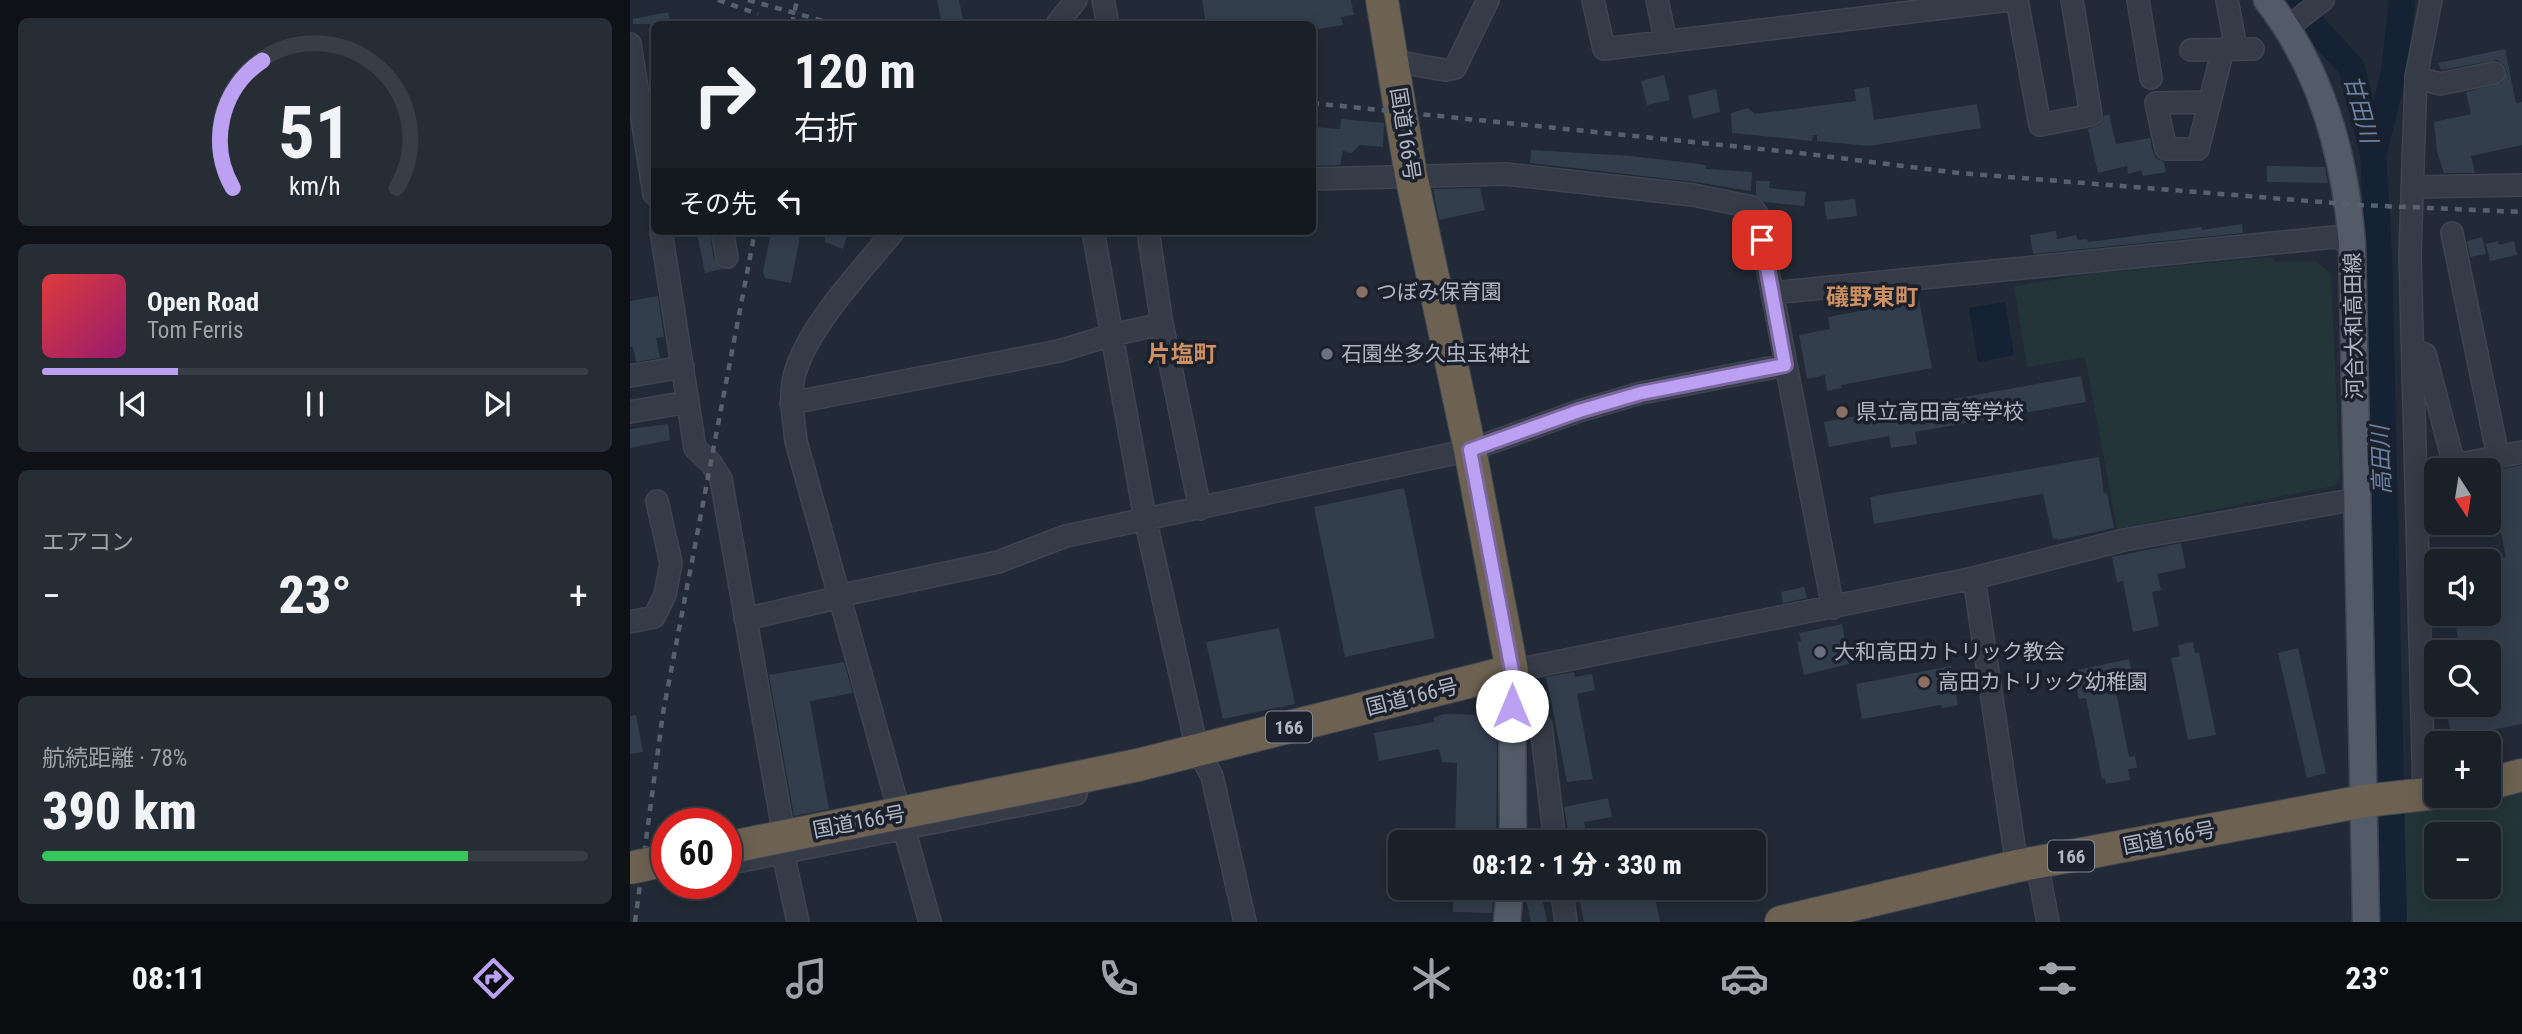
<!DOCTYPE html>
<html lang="ja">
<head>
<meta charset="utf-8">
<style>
  :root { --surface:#192028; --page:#262d34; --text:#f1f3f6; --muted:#9fa3a8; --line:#373e45; --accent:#bca0f2 }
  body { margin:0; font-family:"Roboto Condensed","Noto Sans JP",sans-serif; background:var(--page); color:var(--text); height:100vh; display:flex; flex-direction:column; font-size:26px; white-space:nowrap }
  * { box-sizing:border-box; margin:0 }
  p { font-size:23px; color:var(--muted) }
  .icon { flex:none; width:38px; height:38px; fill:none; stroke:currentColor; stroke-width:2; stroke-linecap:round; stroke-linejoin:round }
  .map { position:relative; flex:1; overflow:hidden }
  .side { display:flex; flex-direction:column; gap:18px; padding:18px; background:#0e1216; width:630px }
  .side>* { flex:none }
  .top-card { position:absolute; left:21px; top:21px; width:665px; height:214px; border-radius:10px; box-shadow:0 4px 18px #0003,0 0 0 2px var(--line); background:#192028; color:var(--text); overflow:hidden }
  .needle { width:46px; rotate:168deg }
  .fabs { position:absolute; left:1794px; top:458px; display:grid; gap:14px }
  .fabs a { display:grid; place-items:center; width:77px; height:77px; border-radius:10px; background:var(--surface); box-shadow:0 4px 18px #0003,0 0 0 2px var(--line); font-size:35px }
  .speed { position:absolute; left:21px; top:808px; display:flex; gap:14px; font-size:35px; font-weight:700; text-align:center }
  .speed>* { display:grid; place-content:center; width:91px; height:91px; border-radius:50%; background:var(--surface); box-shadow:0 4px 18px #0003,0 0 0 2px var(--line); line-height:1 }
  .speed .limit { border:10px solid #d22; background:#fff; color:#111 }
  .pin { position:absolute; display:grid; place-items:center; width:60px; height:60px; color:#fff; margin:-30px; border-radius:14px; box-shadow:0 4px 10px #0006 }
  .me { position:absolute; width:77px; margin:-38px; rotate:0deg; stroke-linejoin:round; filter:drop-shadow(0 0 5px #0008) }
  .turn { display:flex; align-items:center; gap:24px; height:147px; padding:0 28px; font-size:32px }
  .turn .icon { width:91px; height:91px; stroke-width:2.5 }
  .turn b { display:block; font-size:49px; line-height:60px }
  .then { display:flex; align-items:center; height:66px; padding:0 28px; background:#0003; gap:14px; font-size:26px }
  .big { font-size:52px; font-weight:800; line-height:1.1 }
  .side .widget { flex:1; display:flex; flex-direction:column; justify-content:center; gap:10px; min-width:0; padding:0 24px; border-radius:10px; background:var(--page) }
  .side .dial { align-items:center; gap:0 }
  .dial svg { height:182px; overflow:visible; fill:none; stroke:var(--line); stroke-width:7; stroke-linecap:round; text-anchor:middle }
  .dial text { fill:var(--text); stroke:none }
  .song { display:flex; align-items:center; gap:21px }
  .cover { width:84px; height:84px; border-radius:10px; background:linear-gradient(135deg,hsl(0 70% 55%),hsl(320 70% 35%)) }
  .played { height:7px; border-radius:4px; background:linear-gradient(90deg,var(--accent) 25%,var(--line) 25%) }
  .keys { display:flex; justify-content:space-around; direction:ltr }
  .heat { display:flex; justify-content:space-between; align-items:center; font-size:38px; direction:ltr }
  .charge { height:10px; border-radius:5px; background:linear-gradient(90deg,#34c759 78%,var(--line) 0) }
  .trip { position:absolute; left:758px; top:830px; width:378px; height:70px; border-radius:10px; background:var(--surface); box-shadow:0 4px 18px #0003,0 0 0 2px var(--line); font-weight:800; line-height:70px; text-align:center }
  .tab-bar { display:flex; height:112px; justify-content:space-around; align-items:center; background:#0a0d10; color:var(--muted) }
  .tab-bar .icon { width:49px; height:49px }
  .tab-bar .current { color:var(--accent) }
  .tab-bar b { font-size:32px; color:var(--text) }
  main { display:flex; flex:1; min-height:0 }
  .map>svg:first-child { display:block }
</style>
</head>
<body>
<main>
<section class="side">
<div class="widget dial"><svg viewBox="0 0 100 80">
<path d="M14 69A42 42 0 1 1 86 69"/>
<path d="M14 69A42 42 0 0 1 27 13" stroke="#bca0f2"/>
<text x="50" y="56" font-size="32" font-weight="700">51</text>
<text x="50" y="72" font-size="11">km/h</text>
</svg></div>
<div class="widget">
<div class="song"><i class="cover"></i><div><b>Open Road</b><p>Tom Ferris</p></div></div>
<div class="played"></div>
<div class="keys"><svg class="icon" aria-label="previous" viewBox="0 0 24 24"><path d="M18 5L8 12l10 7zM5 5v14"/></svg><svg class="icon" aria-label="pause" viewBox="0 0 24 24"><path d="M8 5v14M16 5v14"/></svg><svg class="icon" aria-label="next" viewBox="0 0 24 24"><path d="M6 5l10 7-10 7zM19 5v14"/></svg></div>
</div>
<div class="widget"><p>エアコン</p>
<div class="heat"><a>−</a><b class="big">23°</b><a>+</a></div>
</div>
<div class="widget"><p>航続距離 · 78%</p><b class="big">390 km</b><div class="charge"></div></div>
</section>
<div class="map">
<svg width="1892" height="922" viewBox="0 0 1892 922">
  <rect width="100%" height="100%" fill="#212a36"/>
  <path fill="#233538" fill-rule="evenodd" d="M1642,257L1646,262L1686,261L1701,274L1710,478L1704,486L1487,529L1455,357L1397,367L1384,286L1467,273Z
    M1892,791V922H1773L1772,808L1831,806ZM1806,835H1858V887H1806Z"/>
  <path fill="#152233" d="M1375,302L1384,355L1348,362L1339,308Z"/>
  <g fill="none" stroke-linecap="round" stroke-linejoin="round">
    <path stroke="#152233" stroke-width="26" d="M1660,0L1722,68L1742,151
      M1764,922L1749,251L1743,156L1764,72L1772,0"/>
  </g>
  <path fill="#333e4d" d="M307,0H329L334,24H312Z
    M572,0H721L724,15L711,17L713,25L682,30V24H576Z
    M38,12L41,24H3V19Z
    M1875,49L1886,103L1892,102V145L1841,156L1845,173H1814L1807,152L1804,122L1841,114L1836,92L1872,83L1877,71L1874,65L1867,60L1811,70L1808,63Z
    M1034,75L1040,100L1017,105L1011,81Z
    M1239,87L1244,120L1347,104L1351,128L1239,146L1187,141V135H1183L1182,141L1102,133L1101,113L1118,108L1125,114L1226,101L1224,89Z
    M1086,89L1090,112L1063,119L1058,96Z
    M1479,114L1486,144L1520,138L1523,152L1526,158L1534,162L1536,172L1513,176L1511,170L1498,174L1497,166L1468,173L1458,129L1469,125L1474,116Z
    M711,119L754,123L753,147L730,145L721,153L713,151L710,165L682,166V130H686V127L710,129Z
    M901,150L1001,156L1061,163L1076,165V169L1122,172L1121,191L1065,182L900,163Z
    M1637,166L1695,167L1698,183L1637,182Z
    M1126,181H1140L1139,188L1176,192L1174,206L1134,202L1126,195Z
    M850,188L855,210L809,220L803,189Z
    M1225,199L1227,216L1197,220L1194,202Z
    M1612,224L1613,233L1403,254L1400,235L1426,231L1427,239L1446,235L1448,240L1457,239L1458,242L1572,227V230Z
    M79,231L84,259L92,269L75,273L67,234Z
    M141,231H171L161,283L135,278L133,272Z
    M195,231H219L213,249L195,242Z
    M1852,237L1856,254L1840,257L1837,241Z
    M1868,241L1869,245L1884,241L1887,255L1860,261L1856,244Z
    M28,296L34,337L26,338L30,358L6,362L3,347H0V301Z
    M1289,300L1302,368L1211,385L1212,388L1197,391L1195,375L1177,379L1169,335L1200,329L1198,317Z
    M1451,376L1456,402L1285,432L1287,444L1261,448L1259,436L1199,447L1194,422Z
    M38,424L40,440L0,448V429Z
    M1469,457L1474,494L1477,493L1484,528L1428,540L1427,538L1423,539L1413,494L1244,524L1240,497Z
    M1892,465V724L1822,738L1815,705H1858V653H1831L1823,614H1858V561L1876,557L1863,496L1858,497V472Z
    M774,488L805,638L715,657L684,507Z
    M1551,543L1556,568L1527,574L1531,590L1522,592L1529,626L1503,632L1493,581L1487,582L1482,557Z
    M1174,587L1177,598L1153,603L1151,592Z
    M1212,624L1219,664L1174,675L1167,642L1171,641L1169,633Z
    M649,628L665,704L593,719L576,642Z
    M1563,642L1565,653H1569L1586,735L1558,740L1541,658L1550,656L1548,645Z
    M1668,648L1696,773L1677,778L1648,653Z
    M1499,659L1505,688L1486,692L1499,757L1505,756L1507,768L1498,769L1500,780L1476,784L1475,778L1472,779L1456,698L1449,699L1443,671Z
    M214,662L223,693L180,701L199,809L164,816L139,675Z
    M1321,666L1328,705L1312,708L1311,705L1232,719L1226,684Z
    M944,672L945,677L962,674L965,690L947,694L963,779L937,782L916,677Z
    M815,714L848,715L867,729L866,842H825L827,763L812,762L809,749L749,761L744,733L804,722V717Z
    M6,715L13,752L0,754V716Z
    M978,798L982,817L954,822L956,831L939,835L934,807Z
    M824,887H864L862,913L823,912Z
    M947,887H1023L1030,922H954Z
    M912,897L917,922H901L896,900Z"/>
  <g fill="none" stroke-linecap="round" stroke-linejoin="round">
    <g stroke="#3e4551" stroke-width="24">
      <path id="minor" d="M473,0L478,24
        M963,0L974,49L1380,0
        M1027,0L1036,42
        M1387,0L1410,125L1461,115L1442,0
        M1508,0L1521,78
        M1597,0L1606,48
        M427,24L446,0
        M1658,27L1693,0
        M0,44L24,194
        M1561,50L1623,49
        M763,61L815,70L825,68L858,0
        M1786,77L1810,84L1864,73
        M1580,102L1526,103L1536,149H1568L1593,49
        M682,179L876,174L1063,195L1122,207L1127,214L1203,608
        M1783,187L1892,185
        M31,231L65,448L81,463L91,479L152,824
        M92,231L97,257
        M264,231C233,269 171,333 163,382C160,402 164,421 166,441L300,922
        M463,231L515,518L567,749L582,776L615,922
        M518,231L532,324L570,509
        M1822,233L1868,456
        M1142,293L1705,237L1722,243
        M1783,349L1795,354L1822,457L1831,464L1892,452
        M0,376L53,367
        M161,403L429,351L482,335L532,324
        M0,412L58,402
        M1344,578L1387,866
        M115,619L198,600L208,596L368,562L436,536L840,450L949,411L1011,393L1155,365
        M0,622L24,617L35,595L41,563L27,501
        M1794,794L1780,254L1786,77L1801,0
        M925,842L911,726L882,671L1344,578L1494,540L1727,499
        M153,853L168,922
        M1407,863L1418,922
        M96,864L446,794
        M931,887L936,922"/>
    </g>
    <g stroke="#3e4551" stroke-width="29">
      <path id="major" d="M1637,0C1691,69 1715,157 1722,243L1736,922
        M882,671L883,842
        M877,922L880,887"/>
    </g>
    <g stroke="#3f4752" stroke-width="34">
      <path id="highway" d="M435,780L508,765L882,671L840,450L781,175L752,0
        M1858,784L1892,775
        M1151,922L1387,866L1734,801L1806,793"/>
    </g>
    <use href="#minor" stroke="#353c47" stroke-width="21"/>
    <use href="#major" stroke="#525b67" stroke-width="26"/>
    <use href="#highway" stroke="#6d6252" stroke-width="32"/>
    <path stroke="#57606e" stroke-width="4.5" stroke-dasharray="7 7" stroke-linecap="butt" d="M88,0L128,14
      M118,0L204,24
      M162,24L167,0
      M682,103L1170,153L1329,173L1729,205L1892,212
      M5,922L33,713L125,231"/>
    <g stroke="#3f4752" stroke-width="34" stroke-linecap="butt">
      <path id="highway-bridge" d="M96,848L435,780
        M0,868L37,860"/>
    </g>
    <use href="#highway-bridge" stroke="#6d6252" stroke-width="32"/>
  </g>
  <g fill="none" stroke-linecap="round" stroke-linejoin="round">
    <g stroke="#7a689d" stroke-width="18">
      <path id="route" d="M882,706V671L840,450L949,411L1011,393L1155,365L1132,240"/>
    </g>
    <use href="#route" stroke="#bca0f2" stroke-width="12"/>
  </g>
  <g fill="#8d6e63" stroke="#1a212c" stroke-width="2.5">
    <circle cx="732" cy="292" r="7"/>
    <circle cx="1212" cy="412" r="7"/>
    <circle cx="1294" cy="682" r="7"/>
  </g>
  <g fill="#6b7280" stroke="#1a212c" stroke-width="2.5">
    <circle cx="697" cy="354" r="7"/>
    <circle cx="1190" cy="652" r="7"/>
  </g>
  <g text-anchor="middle" stroke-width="7" stroke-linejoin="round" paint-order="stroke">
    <g fill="#1a212c" stroke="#828a96" stroke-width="2">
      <rect x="636" y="711.5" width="46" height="31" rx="5"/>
      <rect x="1418" y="840.5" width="46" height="31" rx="5"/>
    </g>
    <g font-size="19" font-weight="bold" fill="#afb7c4">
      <text x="659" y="734">166</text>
      <text x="1441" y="863">166</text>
    </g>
    <g font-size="21" fill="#afb7c4" stroke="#1a212c">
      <text transform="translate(775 134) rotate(81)" y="7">国道166号</text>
      <text transform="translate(1724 326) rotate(-91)" y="7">河合大和高田線</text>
      <text transform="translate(782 697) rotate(-14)" y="7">国道166号</text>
      <text transform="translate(229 822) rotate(-11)" y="7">国道166号</text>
      <text transform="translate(1539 838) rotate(-11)" y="7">国道166号</text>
    </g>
    <g font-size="21" fill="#afb7c4" stroke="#1a212c" text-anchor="start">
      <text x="746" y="299">つぼみ保育園</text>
      <text x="711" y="361">石園坐多久虫玉神社</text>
      <text x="1226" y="419">県立高田高等学校</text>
      <text x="1204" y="659">大和高田カトリック教会</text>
      <text x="1308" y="689">高田カトリック幼稚園</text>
    </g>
    <g font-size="23" font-style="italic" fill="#6981a2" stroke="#1a212c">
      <text transform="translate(1731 109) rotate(75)" y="8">甘田川</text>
      <text transform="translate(1751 460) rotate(-92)" y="8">高田川</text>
    </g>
    <g font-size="23" font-weight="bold" fill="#ce9060" stroke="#1a212c">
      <text x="1242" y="305">礒野東町</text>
      <text x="552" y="362">片塩町</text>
    </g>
  </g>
</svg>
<div class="fabs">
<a><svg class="needle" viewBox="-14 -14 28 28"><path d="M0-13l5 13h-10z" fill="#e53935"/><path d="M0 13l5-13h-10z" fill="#9fa3a8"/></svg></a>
<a><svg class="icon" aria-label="sound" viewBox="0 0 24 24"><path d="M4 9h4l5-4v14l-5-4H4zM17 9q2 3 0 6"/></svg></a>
<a><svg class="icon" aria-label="search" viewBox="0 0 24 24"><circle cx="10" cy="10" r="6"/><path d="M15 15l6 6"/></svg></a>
<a>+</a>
<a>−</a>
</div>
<div class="speed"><div class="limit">60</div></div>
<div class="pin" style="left:1132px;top:240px;background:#d93025"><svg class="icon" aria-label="arrive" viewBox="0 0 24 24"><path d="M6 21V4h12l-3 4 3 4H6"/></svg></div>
<svg class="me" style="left:882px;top:706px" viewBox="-20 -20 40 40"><circle r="19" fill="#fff"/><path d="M0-13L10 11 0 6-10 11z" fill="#bca0f2"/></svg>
<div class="trip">08:12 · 1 分 · 330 m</div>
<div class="top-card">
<div class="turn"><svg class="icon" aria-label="right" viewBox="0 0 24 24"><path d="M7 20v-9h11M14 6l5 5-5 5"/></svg><div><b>120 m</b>右折</div></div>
<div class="then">その先<svg class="icon" aria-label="left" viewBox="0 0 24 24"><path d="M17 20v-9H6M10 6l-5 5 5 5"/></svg></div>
</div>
</div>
</main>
<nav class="tab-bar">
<b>08:11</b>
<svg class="icon current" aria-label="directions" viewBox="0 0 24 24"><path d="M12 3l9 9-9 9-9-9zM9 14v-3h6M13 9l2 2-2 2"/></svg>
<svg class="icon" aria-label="music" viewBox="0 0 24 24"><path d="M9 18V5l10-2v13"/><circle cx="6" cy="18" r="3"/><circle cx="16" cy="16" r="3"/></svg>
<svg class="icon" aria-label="phone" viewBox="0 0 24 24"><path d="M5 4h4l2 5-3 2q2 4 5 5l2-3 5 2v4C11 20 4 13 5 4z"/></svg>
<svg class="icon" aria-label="climate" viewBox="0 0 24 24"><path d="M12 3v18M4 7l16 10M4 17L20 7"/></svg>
<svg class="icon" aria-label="car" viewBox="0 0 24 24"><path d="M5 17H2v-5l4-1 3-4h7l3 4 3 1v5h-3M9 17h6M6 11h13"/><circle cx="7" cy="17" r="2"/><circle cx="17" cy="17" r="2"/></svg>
<svg class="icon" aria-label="filters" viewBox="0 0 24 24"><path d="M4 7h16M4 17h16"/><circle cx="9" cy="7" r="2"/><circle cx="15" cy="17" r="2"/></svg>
<b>23°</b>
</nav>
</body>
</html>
